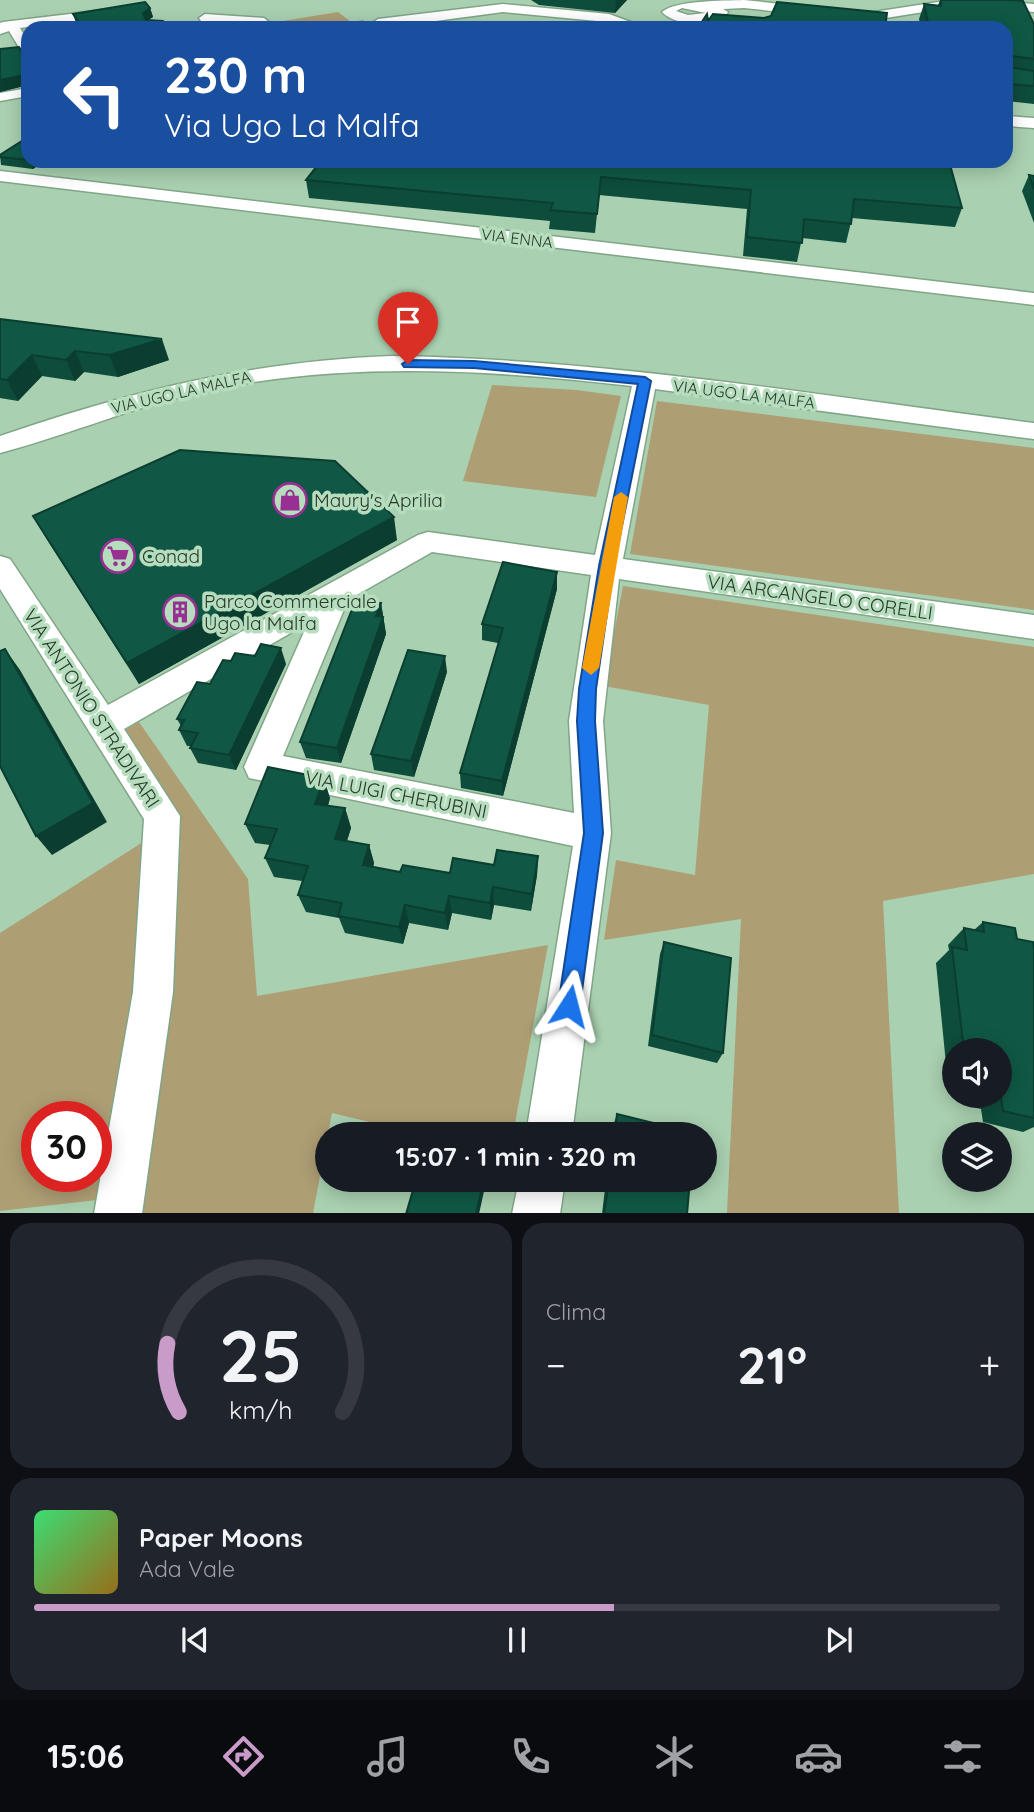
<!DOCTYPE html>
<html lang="it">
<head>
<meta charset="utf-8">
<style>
  :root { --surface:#171b24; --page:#20242c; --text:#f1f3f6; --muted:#9ea1a6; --line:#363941; --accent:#c99bc9 }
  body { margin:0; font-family:Quicksand,sans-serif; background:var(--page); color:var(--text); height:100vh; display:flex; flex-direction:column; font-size:26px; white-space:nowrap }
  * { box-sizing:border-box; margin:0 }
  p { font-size:23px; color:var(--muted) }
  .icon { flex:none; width:38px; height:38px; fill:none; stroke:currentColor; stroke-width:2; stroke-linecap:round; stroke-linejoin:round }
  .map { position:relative; height:1213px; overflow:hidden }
  .sheet { display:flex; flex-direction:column; gap:10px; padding:10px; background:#0d0f14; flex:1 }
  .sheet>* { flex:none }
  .guide { position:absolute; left:21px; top:21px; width:992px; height:147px; border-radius:21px; box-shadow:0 4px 18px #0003; background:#1a4fa0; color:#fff; overflow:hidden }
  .fabs { position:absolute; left:942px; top:1038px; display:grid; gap:14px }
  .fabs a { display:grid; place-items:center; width:70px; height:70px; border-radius:50%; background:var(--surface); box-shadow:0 4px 18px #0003; font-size:35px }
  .speed { position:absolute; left:21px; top:1101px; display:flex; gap:14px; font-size:35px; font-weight:700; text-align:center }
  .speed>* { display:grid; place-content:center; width:91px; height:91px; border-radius:50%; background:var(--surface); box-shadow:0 4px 18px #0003; line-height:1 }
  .speed .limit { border:10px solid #d22; background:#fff; color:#111 }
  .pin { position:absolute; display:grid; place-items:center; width:60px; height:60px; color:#fff; margin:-72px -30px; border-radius:50% 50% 50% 0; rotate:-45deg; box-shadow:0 0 7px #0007 }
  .pin .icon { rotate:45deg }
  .me { position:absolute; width:77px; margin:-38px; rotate:9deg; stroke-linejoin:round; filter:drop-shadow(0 0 5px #0008) }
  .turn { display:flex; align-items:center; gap:24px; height:147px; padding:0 28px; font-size:32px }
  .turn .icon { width:91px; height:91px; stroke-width:2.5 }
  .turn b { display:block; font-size:49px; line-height:60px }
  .big { font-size:52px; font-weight:700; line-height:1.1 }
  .sheet .card { flex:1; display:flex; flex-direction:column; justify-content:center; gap:10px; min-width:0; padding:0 24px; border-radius:21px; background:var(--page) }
  .sheet .dial { align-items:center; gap:0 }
  .dial svg { height:182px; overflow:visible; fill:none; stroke:var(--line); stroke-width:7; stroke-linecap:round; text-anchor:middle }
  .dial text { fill:var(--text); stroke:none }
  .song { display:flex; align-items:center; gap:21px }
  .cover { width:84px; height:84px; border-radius:10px; background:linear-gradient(135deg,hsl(140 70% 55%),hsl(40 70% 35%)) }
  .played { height:7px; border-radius:4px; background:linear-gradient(90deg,var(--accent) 60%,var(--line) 60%) }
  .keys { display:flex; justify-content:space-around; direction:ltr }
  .heat { display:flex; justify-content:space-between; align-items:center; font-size:38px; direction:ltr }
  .sheet .tiles { flex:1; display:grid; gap:10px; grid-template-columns:1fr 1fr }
  .card:last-child { grid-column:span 2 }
  .trip { position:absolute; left:315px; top:1122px; width:402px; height:70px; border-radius:35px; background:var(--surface); box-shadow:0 4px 18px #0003; font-weight:700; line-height:70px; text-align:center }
  .tab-bar { display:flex; height:112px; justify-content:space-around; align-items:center; background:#090b0e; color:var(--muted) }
  .tab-bar .icon { width:49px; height:49px }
  .tab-bar .active { color:var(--accent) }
  .tab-bar b { font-size:32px; color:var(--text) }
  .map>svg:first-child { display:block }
</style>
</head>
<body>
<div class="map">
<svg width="1034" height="1214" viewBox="0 0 1034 1214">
  <rect width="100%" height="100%" fill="#a9d0b0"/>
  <path fill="#ae9e74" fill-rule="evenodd" d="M338,12L351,22L363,20L369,25L291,28L283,21Z
    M492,385L577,390L621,396L596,497L463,481Z
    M657,401L1034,448V610L630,554Z
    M623,586L1034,647V874L883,901L899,1213H727L741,919L604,940L616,860L695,875L709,705L604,686Z
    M139,722L248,879L257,996L548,945L513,1134H419L332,1113L313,1213H137L176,818L120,733Z
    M143,842L133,1006L97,1200L0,1211V933ZM37,1116H96V1176H37Z"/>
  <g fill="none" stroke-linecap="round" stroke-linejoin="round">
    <g stroke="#80a587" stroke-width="3">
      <path id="minor" d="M744,0L867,13L951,0L961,3L955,7L867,21L744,8L723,9L728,12L726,15C706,21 679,29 662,12C676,0 722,1 744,0ZM682,8L706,13L688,15L676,11Z
        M983,0L1034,4V12L986,7L980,3Z
        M503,4L609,14L636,24L630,28L608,22L503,12L383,28L368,26L378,19Z
        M112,9L118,13L116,16L20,28L28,41V55L23,54L9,31L0,34V23L3,22Z
        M205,14L264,18L276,28L201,21L199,18Z
        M28,88V96L0,101V93Z
        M1006,116L1034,118V128L1006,126Z
        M0,171L1034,293V305L0,181Z
        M392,356C607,359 821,396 1034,423V439L655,389L623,559L1034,615V639L619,579L603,721L611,833L572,1134H526L573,846L249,778L244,767L308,623L124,729L180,816L173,992L142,1214H94L133,992L144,819L0,589V556L10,559L108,705L418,535L428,532L595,555L632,386C493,370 352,361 214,389C140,404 72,434 0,453V436C131,391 253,361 392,356ZM432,552L591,575L569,721L574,813L283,756L348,600Z
        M519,1180H565L560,1214H512Z"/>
    </g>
    <use href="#minor" fill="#fff" fill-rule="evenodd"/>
  </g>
  <path fill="#0e4c3b" d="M531,0H627L615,13L539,5Z
    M940,0H1011L1034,24V104L1006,101V28H921L919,19L924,4L938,5Z
    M150,8L153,17L148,20L170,28H79L76,23L73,14Z
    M28,63V85L0,92Z
    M28,137V161H45L33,169L1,165L0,155Z
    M949,161L962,208L955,227L852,218L846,243L802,238L797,262L743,256L747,209L599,195L595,233L549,229L550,221L309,198L306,180Z
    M1029,175L1034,176V223L1022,191Z
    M0,319L169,360L118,377L84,372L75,381L42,376L18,401L0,398Z
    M33,516L397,540L139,684L46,538Z
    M557,572V589L503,796L461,788L460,773L498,643L482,640V624Z
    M381,603L386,634L341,763L306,758L300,742Z
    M231,661L286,664L236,770L198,763L190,748L191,746H187L179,730L181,726L177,719Z
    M447,672L414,777L374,770L371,754Z
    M330,798L328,806L345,808L351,828L347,841L369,845L374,863L373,867L400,872L450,873L538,856L537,875L531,911L494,905L491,920L452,913L448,930L409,923L403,944L345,933L339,918L306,912L298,895L302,881L274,877L265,858L270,845L255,843L245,824Z
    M983,922L1017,939L1034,949V1127L1023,1132L983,1122L981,1109L964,1105L963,1096H999V1050H954V1075L947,1074L936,963L949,950L948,945L964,928L974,930Z
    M664,942L723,1053L717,1063L648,1046L660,954Z
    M617,1114L694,1134H613L614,1123Z
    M606,1180H690L687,1214H602Z"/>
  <path fill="#0b3e30" d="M616,0H627L615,13Z
    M150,8L153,17L145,22L143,13Z
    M24,75L28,85L0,92V80Z
    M30,161H45L33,169Z
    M162,339L169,360L118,377L109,355Z
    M75,351L84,372L75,381L66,360Z
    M32,355L42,376L18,401L7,380Z
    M394,517L397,540L139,684L127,663Z
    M557,572V589L503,796L502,781Z
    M381,603L386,634L341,763L337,748Z
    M281,648L286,664L236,770L229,755Z
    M5,649L20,670L107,822L52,855L36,836Z
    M445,656L447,672L414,777L411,761Z
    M324,778L330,798L322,823L315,804Z
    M345,808L351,828L341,858L335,839Z
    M369,845L374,863L369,883L363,865Z
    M538,856L537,875L531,911L532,894Z
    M493,887L494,905L491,920L490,903Z
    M449,896L452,913L448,930L445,913Z
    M405,905L409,923L403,944L399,927Z
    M484,1180H486V1182L479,1214H476Z"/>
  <path fill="#105845" stroke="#0b3e30" stroke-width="2" d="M941,0H1010L1023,1L1034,24V59L1012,56L1009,67L1034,71V86L1006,84V28H929L924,4L941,6Z
    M145,2L150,8L143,13L146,20L163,21L170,28H83L73,14Z
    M777,2L887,13L885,28H698L707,14L708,21L713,14L764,18L771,16Z
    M19,47L28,63V76L24,75L0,80V49Z
    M28,137V160L0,157V155Z
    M321,161H949L962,208L854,199L851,224L804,219L802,243L747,237L751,190L601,177L597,214L550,210L553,203L306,180Z
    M1029,175L1034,176V189Z
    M0,319L162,339L109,355L75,351L66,360L32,355L7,380L0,379Z
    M180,450L335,461L394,517L127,663L33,516Z
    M503,562L557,572L502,781L460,773L503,628L482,624Z
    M356,599L381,603L376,616L383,617L337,748L300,742Z
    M261,644L281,648L229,755L190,748L198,733L179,730L184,720L177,719L197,682L210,684L223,660L231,661L235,653L255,656Z
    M5,649L93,803L36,836L0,766V651Z
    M408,650L445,656L411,761L371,754Z
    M268,767L324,778L315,804L345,808L335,839L369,845L363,865L400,872L403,865L450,873L453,858L494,865L497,850L538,856L532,894L493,887L490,903L449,896L445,913L405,905L399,927L338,916L342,903L298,895L308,866L265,858L277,829L245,824Z
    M983,922L1015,928L1017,939L1033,942L1034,949V1118L1003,1111L1001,1097L995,1096H999V1050H964L952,947L967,950L964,928L984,932Z
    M664,942L731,958L723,1053L652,1035Z
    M617,1114L694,1133V1134H615Z
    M416,1180H484L476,1214H406Z
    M609,1180H690L687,1214H604Z"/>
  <path fill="#1a73e8" stroke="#114b97" stroke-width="2" d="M408,360L474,361L645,377L651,381L614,566L596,689L595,721L603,833L580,1006L577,1013L569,1017L561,1013L558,1006L584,833L577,721L579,689L599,566L638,384L474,368L404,367L402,364Z"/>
  <path fill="#f59e0b" d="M621,492L628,497L599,668L591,675L582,668L614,497Z"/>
  <defs>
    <g id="shop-ring" transform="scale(1.75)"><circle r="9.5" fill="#b6ddbd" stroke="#982f92" stroke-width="1.5"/><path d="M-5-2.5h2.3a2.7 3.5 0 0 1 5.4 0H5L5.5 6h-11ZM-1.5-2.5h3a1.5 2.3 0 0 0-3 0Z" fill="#982f92"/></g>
    <g id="supermarket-ring" transform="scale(1.75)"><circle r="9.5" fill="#b6ddbd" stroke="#982f92" stroke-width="1.5"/><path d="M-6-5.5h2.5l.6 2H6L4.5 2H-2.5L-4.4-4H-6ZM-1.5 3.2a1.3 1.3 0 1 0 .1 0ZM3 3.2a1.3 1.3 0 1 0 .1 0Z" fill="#982f92"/></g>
    <g id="building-ring" transform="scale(1.75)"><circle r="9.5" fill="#b6ddbd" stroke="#982f92" stroke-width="1.5"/><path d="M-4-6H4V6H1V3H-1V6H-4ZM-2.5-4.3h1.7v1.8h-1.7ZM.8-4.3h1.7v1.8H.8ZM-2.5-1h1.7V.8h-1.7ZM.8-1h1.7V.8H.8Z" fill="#982f92"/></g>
  </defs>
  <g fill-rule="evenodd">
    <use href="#shop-ring" x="290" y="500"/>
    <use href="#supermarket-ring" x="118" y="556"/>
    <use href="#building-ring" x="180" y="612"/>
  </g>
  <g text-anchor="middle" stroke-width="7" stroke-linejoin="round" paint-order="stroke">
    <g font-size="16" fill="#28382b" stroke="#b6ddbd">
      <text transform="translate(517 238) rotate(7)" y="6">VIA ENNA</text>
      <text transform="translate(181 392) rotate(-13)" y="6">VIA UGO LA MALFA</text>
      <text transform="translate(744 394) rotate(7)" y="6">VIA UGO LA MALFA</text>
    </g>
    <g font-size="19" fill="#28382b" stroke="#b6ddbd" text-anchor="start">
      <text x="314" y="507">Maury's Aprilia</text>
      <text x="142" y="563">Conad</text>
      <text x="204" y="608">Parco Commerciale<tspan x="204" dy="22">Ugo la Malfa</tspan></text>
    </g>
    <g font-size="19" fill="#28382b" stroke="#b6ddbd">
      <text transform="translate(820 597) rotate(8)" y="7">VIA ARCANGELO CORELLI</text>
      <text transform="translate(92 708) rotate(57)" y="7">VIA ANTONIO STRADIVARI</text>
      <text transform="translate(396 794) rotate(11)" y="7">VIA LUIGI CHERUBINI</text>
    </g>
  </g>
</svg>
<div class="fabs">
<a><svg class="icon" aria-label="sound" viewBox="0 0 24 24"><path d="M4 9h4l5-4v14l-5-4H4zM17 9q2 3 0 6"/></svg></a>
<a><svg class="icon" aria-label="layers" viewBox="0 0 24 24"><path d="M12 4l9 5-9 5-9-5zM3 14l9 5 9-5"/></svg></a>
</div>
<div class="speed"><div class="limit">30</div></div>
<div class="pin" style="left:408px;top:364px;background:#d93025"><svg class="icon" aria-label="arrive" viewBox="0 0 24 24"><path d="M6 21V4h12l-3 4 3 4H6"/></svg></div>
<svg class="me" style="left:569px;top:1006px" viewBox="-20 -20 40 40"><path d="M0-17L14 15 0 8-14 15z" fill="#1a73e8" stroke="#fff" stroke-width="4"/></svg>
<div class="trip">15:07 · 1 min · 320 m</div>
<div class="guide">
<div class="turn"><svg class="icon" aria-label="left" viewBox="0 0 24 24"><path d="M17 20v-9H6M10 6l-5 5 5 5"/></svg><div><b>230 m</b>Via Ugo La Malfa</div></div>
</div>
</div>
<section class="sheet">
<div class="tiles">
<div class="card dial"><svg viewBox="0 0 100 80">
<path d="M14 69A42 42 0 1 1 86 69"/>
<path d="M14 69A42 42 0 0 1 9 39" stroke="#c99bc9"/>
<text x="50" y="56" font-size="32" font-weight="700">25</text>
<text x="50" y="72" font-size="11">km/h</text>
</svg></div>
<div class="card"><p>Clima</p>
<div class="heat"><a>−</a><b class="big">21°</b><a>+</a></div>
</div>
<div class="card">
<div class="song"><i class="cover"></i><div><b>Paper Moons</b><p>Ada Vale</p></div></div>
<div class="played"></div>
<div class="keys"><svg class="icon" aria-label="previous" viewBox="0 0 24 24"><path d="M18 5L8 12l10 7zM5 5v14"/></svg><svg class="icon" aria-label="pause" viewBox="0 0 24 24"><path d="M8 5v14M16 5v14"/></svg><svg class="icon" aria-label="next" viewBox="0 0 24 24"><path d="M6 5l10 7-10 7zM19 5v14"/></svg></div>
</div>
</div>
</section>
<nav class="tab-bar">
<b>15:06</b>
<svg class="icon active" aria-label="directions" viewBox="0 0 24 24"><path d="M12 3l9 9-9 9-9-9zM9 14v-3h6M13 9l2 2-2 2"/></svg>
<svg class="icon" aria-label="music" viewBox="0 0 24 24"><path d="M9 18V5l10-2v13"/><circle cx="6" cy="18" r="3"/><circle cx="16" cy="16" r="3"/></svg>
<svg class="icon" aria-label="phone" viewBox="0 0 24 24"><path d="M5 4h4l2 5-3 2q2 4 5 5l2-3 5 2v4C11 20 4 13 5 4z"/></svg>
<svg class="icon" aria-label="climate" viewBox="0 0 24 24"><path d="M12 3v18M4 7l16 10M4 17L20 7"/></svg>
<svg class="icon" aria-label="car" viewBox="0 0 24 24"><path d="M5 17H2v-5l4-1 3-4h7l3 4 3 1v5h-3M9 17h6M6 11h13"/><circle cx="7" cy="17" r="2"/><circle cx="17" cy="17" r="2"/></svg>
<svg class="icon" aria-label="filters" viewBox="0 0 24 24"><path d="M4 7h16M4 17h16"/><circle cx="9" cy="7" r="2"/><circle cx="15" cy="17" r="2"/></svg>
</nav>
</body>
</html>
